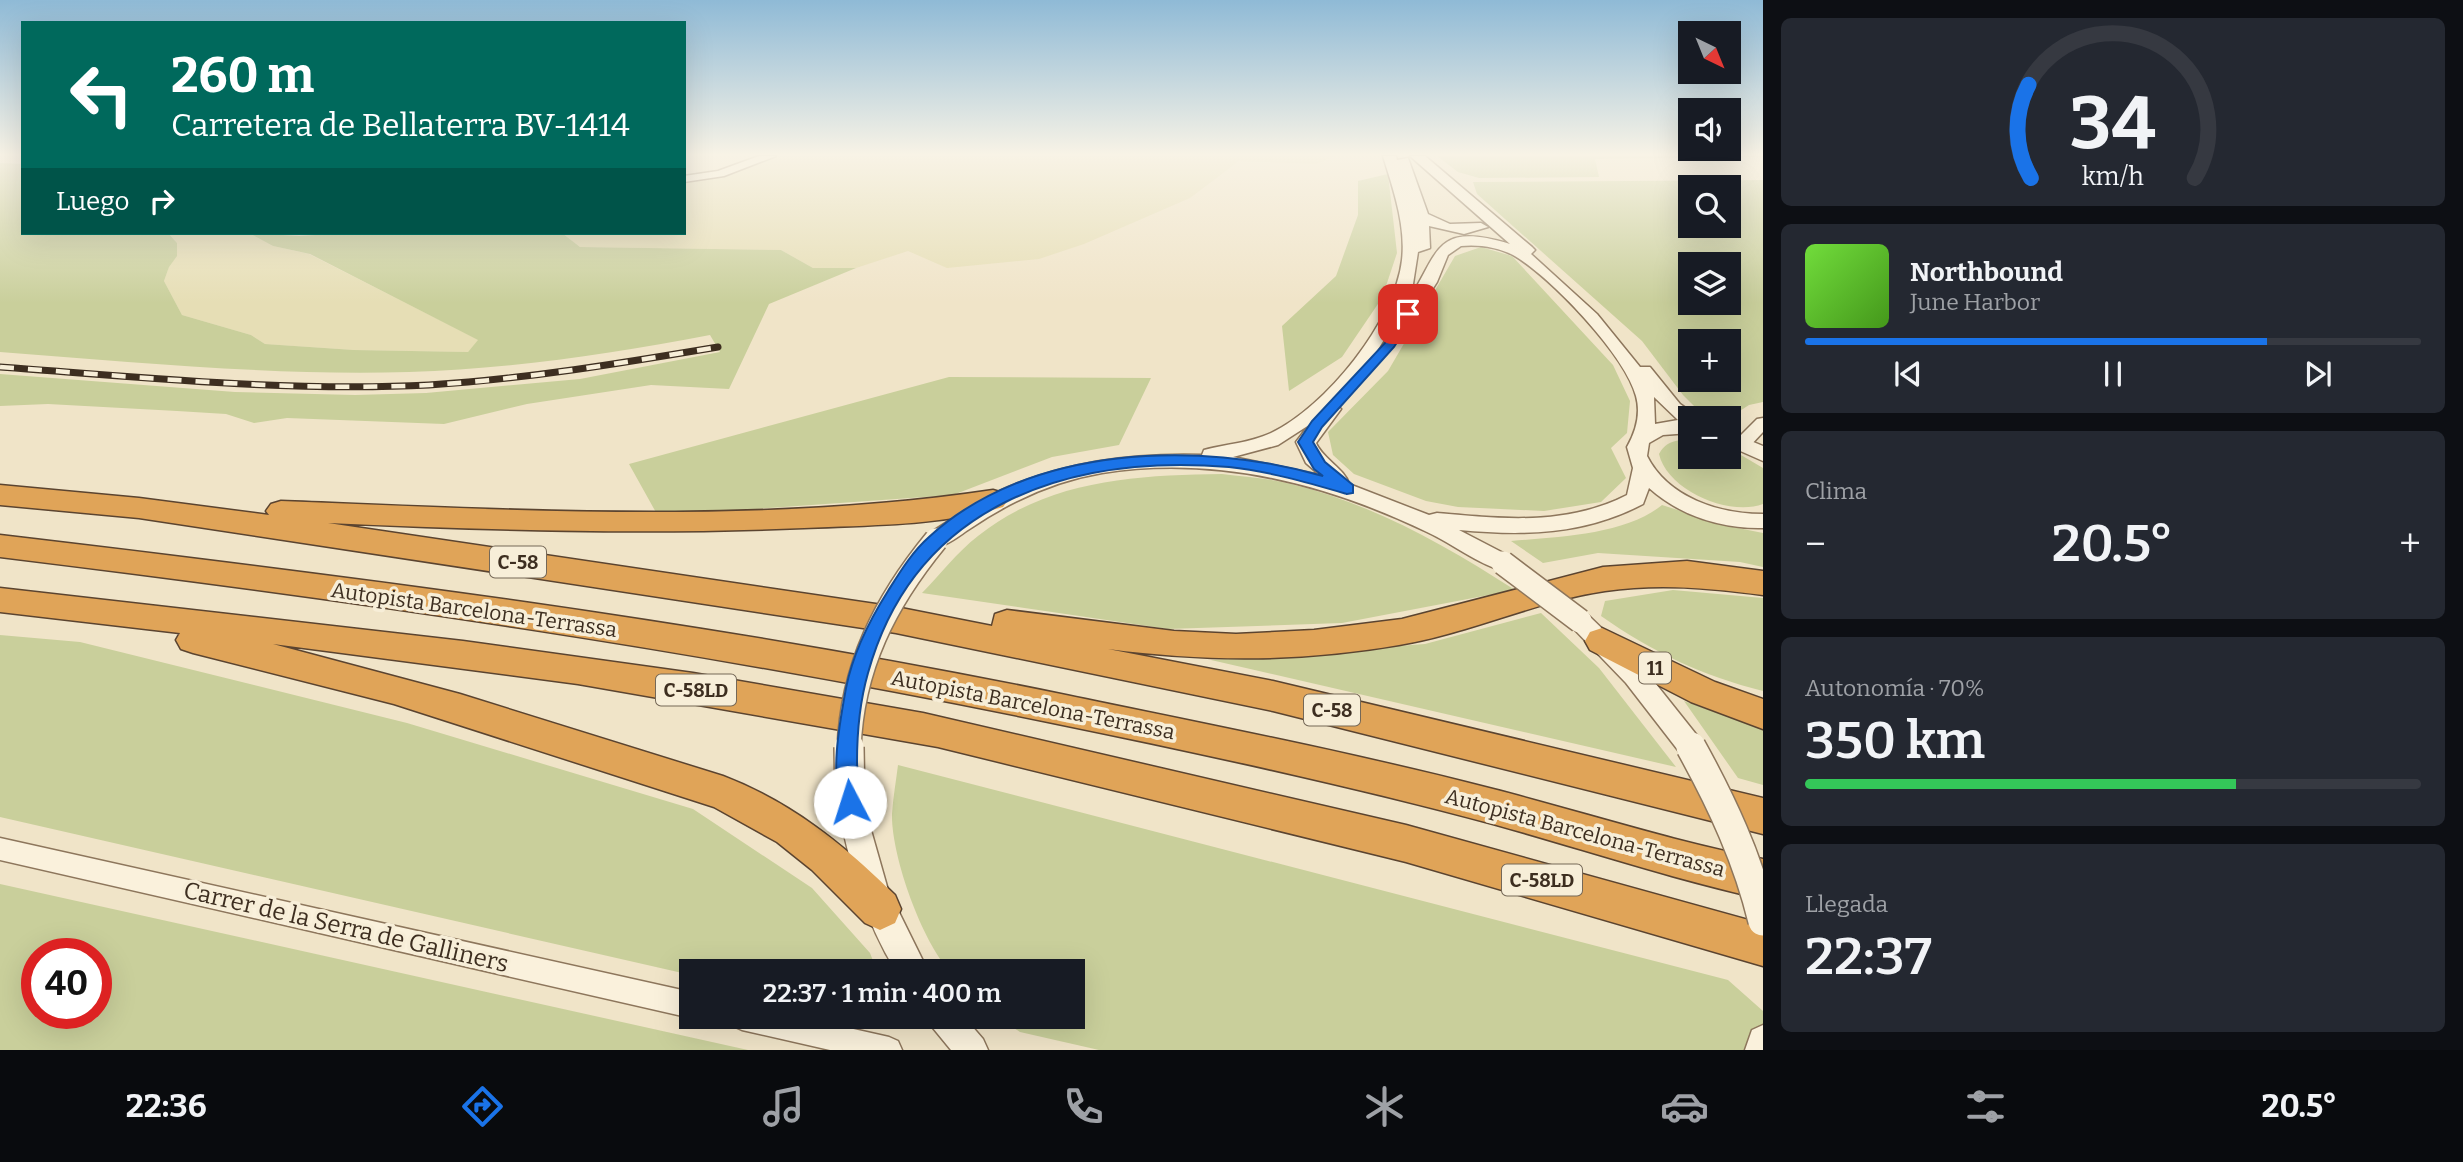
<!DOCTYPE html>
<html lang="es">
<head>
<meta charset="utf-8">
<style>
  :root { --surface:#171b24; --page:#242831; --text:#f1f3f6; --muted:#9ea1a6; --line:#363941; --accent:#1a73e8 }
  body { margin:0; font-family:Bitter,serif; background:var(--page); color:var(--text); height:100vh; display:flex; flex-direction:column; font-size:26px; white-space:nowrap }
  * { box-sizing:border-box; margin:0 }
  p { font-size:23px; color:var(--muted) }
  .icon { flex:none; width:38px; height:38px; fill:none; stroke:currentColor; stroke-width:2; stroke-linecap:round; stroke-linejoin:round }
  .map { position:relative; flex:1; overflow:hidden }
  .side { display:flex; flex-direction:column; gap:18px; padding:18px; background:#0d0f14; width:700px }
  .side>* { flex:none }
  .top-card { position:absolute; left:21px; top:21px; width:665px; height:214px; border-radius:0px; box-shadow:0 7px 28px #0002; background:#00695c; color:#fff; overflow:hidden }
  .needle { width:46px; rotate:137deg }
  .fabs { position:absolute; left:1678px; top:21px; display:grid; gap:14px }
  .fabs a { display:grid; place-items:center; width:63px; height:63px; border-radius:0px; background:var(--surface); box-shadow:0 7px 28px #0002; font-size:35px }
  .speed { position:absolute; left:21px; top:938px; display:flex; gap:14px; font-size:35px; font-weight:700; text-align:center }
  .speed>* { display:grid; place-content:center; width:91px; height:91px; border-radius:50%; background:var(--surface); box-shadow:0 7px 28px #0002; line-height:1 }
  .speed .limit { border:10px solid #d22; background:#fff; color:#111 }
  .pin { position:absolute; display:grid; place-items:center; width:60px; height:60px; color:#fff; margin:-30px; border-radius:14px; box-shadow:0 4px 10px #0006 }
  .me { position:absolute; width:77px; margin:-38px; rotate:355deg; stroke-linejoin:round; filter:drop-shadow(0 0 5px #0008) }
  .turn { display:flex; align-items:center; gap:24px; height:147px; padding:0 35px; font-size:32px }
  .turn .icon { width:91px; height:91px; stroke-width:2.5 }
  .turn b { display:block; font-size:49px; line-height:60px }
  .then { display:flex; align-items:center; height:66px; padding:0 35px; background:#0003; gap:14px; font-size:26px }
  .big { font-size:52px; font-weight:600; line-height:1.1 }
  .side .card { flex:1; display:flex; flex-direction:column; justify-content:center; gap:10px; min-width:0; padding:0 24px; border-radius:10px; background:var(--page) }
  .side .dial { align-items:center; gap:0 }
  .dial svg { height:182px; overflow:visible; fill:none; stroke:var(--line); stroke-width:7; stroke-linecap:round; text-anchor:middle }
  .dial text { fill:var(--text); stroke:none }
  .song { display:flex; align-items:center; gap:21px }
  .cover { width:84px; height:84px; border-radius:10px; background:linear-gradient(135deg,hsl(100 70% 55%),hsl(100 70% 35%)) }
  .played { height:7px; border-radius:4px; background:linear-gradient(90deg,var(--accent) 75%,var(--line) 75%) }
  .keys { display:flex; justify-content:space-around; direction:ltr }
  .heat { display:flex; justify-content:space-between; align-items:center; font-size:38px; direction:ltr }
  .charge { height:10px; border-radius:5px; background:linear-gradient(90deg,#34c759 70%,var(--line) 0) }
  .trip { position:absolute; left:679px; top:959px; width:406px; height:70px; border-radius:0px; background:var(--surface); box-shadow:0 7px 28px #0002; font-weight:600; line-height:70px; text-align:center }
  .tab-bar { display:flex; height:112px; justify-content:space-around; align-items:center; background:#090b0e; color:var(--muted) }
  .tab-bar .icon { width:49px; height:49px }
  .tab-bar .on { color:var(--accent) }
  .tab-bar b { font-size:32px; color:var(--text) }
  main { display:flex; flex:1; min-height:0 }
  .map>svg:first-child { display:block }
</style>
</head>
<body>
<main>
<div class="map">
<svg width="1763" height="1050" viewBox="0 0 1763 1050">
  <rect width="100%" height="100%" fill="#f0e4c8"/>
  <path fill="#e6deb5" d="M779,156H1335L1316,164L1239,161L1190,198L1084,244L1039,259L947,268L908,251L856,268H813L781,250L580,247L562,233H684V182L730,175Z
    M168,233H249L273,246L309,254L479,340L468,352L354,350L265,344L251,335L182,315L164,281L177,243Z"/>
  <path fill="#c9cf9b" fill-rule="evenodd" d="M1437,156H1763V157L1595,159L1599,177L1479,178L1458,172Z
    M0,163L23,164V233H168L177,243V256L169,267L164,281L182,315L251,335L265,344L354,350L468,352L478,340L310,254L273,246L249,233L299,236L347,233H562L580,247L781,250L813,268H856L769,304L729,389L651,385L527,404L444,424L287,418L254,423L226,414L177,411L48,404L0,406V374L235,392L355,395L426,393L580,379L720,352L710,335C610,354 510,369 409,372C273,376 136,362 0,352Z
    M1388,174L1397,253L1382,298L1342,357L1289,391L1282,326L1336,276L1358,215V181Z
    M1763,180V402L1749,405L1729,418L1701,413L1683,395L1642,341L1477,194L1473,182ZM1690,187H1729V226H1690ZM1690,264H1729V303H1690ZM1690,341H1729V380H1690Z
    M1481,247L1512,256L1613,365L1630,401L1627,433L1611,448L1626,478L1601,502L1544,511L1458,507L1426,501L1354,474L1333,455L1328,432L1388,371L1455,256Z
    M949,377L1151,378L1119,445L1052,457L953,495L658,516L629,464Z
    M1686,439H1690V457H1729V448L1763,468V504C1729,517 1667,490 1659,454C1665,442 1674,441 1686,439Z
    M1222,474C1245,477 1269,478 1291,484C1373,504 1445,545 1515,590L1342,623L1168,629L922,593C940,575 957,552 978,536C1048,480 1136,475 1222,474Z
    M1662,505L1728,526L1763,533V567L1740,562L1598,553L1543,563L1511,541C1556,537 1626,535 1662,505Z
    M1673,590L1763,598V691C1703,676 1652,652 1601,616L1605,601Z
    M1541,613L1599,668L1676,767L1211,660L1425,644Z
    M0,635L80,642L407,723L693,809L812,888L870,953L877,971H691V975L0,817Z
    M1684,701L1763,729V785L1738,778Z
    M898,765L1728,980L1763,1011V1050H1099L1020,1032L998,1017H1073V971H950C922,942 891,855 892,814C893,798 896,781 898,765Z
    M0,884L748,1050H0ZM37,954H96V1013H37Z"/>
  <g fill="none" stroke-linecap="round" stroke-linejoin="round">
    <g stroke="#8d765c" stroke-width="3">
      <path id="minor" d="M759,156H776L724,176L684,182V176L718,171Z
        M1763,418V432L1749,447H1737L1735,443L1737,439L1757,419Z
        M0,838L691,992V1017H694L691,1018L0,860Z
        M729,1017H800L889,1037L898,1041L902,1050H830L742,1030L733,1026Z"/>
    </g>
    <g stroke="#8d765c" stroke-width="3">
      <path id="tertiary" d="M1383,156H1396L1397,160L1408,158L1428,214L1450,224L1481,223L1488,227L1464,234L1429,226L1430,248L1418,252L1413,284L1404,307C1440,255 1431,220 1510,244L1410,156H1425L1532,247L1535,250L1531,254L1597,314L1640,367H1650L1680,404L1697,416L1698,418H1690V433L1663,435L1649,443L1647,456C1668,498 1720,514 1763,514V528C1722,529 1680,516 1649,488L1643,504C1584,535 1525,536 1459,530L1511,557L1514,563L1511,569L1503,571C1476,563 1453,544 1427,532C1325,483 1216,455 1102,473C1054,481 1011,501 971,528C958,536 944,550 928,546L925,540L928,534C951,521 973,502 997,492C1063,462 1130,453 1202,455L1204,450C1226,444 1250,443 1271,433C1326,407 1395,321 1402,260C1406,225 1393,189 1383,156ZM1461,246C1477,244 1498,247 1513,255C1550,276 1625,355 1636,396C1641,414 1636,431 1627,447L1633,468L1627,495C1566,526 1503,519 1437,513L1429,515L1349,484C1345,469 1323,459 1316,443L1341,409L1333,403L1371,360L1400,315L1408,319L1414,318L1437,282L1448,255ZM1654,397L1678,420L1655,424ZM1309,425L1296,442L1306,463L1320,475L1233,457L1278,445Z
        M1729,432L1763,446V461L1729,446Z
        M1580,612L1588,615L1644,669L1699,738L1703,746L1699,754L1690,757L1681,754L1626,683L1572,627L1568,621L1572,615Z
        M850,790L859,793L863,802L888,890L928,971H896C864,920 849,861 837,802L841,793Z
        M928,1017H964L983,1039L988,1050H951L933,1028Z
        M1763,1025V1050H1745L1752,1030Z"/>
    </g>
    <g stroke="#5b4430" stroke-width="3">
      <path id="motorway" d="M0,485L139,498L269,515L266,511L271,504L281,501C517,510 758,525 993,490L1003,493L1008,500L1003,507C939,526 870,525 804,528C645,535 487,530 328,523L896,607L992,626L995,614L1007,610L1174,631L1236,634L1314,630L1402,619L1603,567L1687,561L1763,571V595C1708,588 1660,583 1605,591C1536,601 1468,634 1399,645C1300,662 1208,662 1108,649L1273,681L1763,798V834L1273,711L896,633L139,518L0,505Z
        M0,535C355,577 711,622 1061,694C1205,724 1350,752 1493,789C1583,812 1671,841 1763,859V899C1672,879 1583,849 1493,824C1348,785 1200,753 1053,723C705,651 353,600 0,557Z
        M0,588L463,641L693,673L923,713L1406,825L1763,924V966L1406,862L938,747L578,684L273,644L460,694L723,776C791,802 843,844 895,895L901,909L895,923L880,930L865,923L812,870L777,842L714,807L394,704L193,653L181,649L176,640L180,633L0,612Z
        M1602,628L1715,682L1763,699V729L1691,702L1590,650L1585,641L1590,632Z"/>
    </g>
    <use href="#minor" fill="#faf1dc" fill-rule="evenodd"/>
    <use href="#tertiary" fill="#faf1dc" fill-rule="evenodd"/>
    <use href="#motorway" fill="#e0a458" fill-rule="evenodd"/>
    <g stroke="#3d2e20" stroke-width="7">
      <path id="rail" d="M0,367C143,377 286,392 429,385C526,379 622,363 718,347"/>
    </g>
    <use href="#rail" stroke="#f7eed8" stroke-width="4.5" stroke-dasharray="14" stroke-linecap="butt"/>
    <g stroke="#8d765c" stroke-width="26" stroke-linecap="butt">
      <path id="tertiary-bridge-far1" d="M1503,563L1580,621
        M1690,746L1692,749
        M849,749C852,667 885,602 936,540"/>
    </g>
    <g stroke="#8d765c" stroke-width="32" stroke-linecap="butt">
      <path id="tertiary-bridge" d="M849,747L850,802
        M1691,747C1722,803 1748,859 1763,921"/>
    </g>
    <use href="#tertiary-bridge-far1" stroke="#faf1dc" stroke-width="23"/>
    <use href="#tertiary-bridge" stroke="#faf1dc" stroke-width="29"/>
  </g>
  <linearGradient id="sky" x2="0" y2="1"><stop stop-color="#8fbad6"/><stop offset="0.51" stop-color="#f8f3e6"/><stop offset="1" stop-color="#f8f3e6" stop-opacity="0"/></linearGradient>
  <rect width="1763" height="303" fill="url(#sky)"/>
  <path fill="#1a73e8" stroke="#114b97" stroke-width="2" d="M1404,311L1415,314L1394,347L1322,427L1313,442L1325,462L1353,485V493L1347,494C1309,483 1268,471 1229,467C1069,454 915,504 868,673C860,701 857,733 857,762C857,777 864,795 858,809L850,812L843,809C829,777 840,721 846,688C853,653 869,621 888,591C900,572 912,552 929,537C1029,445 1199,440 1323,476L1314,469L1298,442L1312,421L1385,343Z"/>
  <g text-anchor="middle" stroke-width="7" stroke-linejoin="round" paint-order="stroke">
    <g fill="#f7eed8" stroke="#756857" stroke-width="2">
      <rect x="490" y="546.5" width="56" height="31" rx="5"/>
      <rect x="1639" y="652.5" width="32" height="31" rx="5"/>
      <rect x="656" y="674.5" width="80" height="31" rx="5"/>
      <rect x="1304" y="694.5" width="56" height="31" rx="5"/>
      <rect x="1502" y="864.5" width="80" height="31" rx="5"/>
    </g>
    <g font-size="19" font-weight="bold" fill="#3d2e20">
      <text x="518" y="569">C-58</text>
      <text x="1655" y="675">11</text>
      <text x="696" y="697">C-58LD</text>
      <text x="1332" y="717">C-58</text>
      <text x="1542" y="887">C-58LD</text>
    </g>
    <g font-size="21" fill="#3d2e20" stroke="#f7eed8">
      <text transform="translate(474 610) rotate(8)" y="7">Autopista Barcelona-Terrassa</text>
      <text transform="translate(1033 705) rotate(11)" y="7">Autopista Barcelona-Terrassa</text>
      <text transform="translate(1585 833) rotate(15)" y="7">Autopista Barcelona-Terrassa</text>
    </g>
    <g font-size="24" fill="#3d2e20" stroke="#f7eed8">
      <text transform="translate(346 927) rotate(13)" y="8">Carrer de la Serra de Galliners</text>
    </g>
  </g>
</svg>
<div class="fabs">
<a><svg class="needle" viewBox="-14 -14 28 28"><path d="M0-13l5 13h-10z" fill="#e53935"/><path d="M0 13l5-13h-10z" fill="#9ea1a6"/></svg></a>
<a><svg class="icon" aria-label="sound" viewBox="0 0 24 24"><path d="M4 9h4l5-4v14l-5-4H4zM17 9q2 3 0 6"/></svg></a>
<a><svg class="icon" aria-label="search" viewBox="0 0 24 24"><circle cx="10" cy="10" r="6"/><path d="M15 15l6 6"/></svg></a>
<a><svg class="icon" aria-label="layers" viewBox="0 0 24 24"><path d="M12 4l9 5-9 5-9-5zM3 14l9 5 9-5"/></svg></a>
<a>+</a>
<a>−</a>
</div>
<div class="speed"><div class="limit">40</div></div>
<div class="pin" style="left:1408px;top:314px;background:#d93025"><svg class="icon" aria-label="arrive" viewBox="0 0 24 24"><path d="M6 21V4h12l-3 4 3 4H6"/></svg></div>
<svg class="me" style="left:850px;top:802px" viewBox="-20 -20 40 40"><circle r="19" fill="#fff"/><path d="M0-13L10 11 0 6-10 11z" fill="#1a73e8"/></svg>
<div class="trip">22:37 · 1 min · 400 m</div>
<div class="top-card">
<div class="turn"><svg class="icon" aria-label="left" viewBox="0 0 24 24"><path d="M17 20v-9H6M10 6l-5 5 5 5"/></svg><div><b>260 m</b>Carretera de Bellaterra BV-1414</div></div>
<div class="then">Luego<svg class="icon" aria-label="right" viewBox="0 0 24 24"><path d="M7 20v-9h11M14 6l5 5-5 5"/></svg></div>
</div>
</div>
<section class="side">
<div class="card dial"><svg viewBox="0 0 100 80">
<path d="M14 69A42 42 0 1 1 86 69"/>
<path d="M14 69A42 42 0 0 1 13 28" stroke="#1a73e8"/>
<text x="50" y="56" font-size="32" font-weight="700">34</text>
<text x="50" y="72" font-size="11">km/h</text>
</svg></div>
<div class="card">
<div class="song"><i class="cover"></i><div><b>Northbound</b><p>June Harbor</p></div></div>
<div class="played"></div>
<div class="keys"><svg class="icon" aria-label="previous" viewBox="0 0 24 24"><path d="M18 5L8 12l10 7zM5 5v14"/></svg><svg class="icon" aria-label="pause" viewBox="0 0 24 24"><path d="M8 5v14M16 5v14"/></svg><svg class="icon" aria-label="next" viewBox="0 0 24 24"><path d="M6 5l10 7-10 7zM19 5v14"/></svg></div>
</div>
<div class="card"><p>Clima</p>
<div class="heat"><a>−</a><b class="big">20.5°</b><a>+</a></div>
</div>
<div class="card"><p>Autonomía · 70%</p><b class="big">350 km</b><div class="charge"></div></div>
<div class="card"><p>Llegada</p><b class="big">22:37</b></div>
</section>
</main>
<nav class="tab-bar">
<b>22:36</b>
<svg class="icon on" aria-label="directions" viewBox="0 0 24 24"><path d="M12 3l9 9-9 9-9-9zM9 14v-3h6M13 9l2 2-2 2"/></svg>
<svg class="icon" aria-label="music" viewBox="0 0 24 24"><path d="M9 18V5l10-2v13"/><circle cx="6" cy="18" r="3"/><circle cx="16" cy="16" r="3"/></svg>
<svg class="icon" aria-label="phone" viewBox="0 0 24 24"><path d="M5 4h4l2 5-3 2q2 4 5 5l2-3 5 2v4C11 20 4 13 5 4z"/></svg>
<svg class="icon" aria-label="climate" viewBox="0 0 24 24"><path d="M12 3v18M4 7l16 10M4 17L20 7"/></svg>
<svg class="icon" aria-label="car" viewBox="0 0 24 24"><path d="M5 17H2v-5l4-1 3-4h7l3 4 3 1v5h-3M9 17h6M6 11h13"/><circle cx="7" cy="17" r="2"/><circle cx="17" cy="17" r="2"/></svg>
<svg class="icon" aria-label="filters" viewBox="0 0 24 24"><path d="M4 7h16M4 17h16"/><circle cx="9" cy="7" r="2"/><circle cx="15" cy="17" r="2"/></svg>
<b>20.5°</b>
</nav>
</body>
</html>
